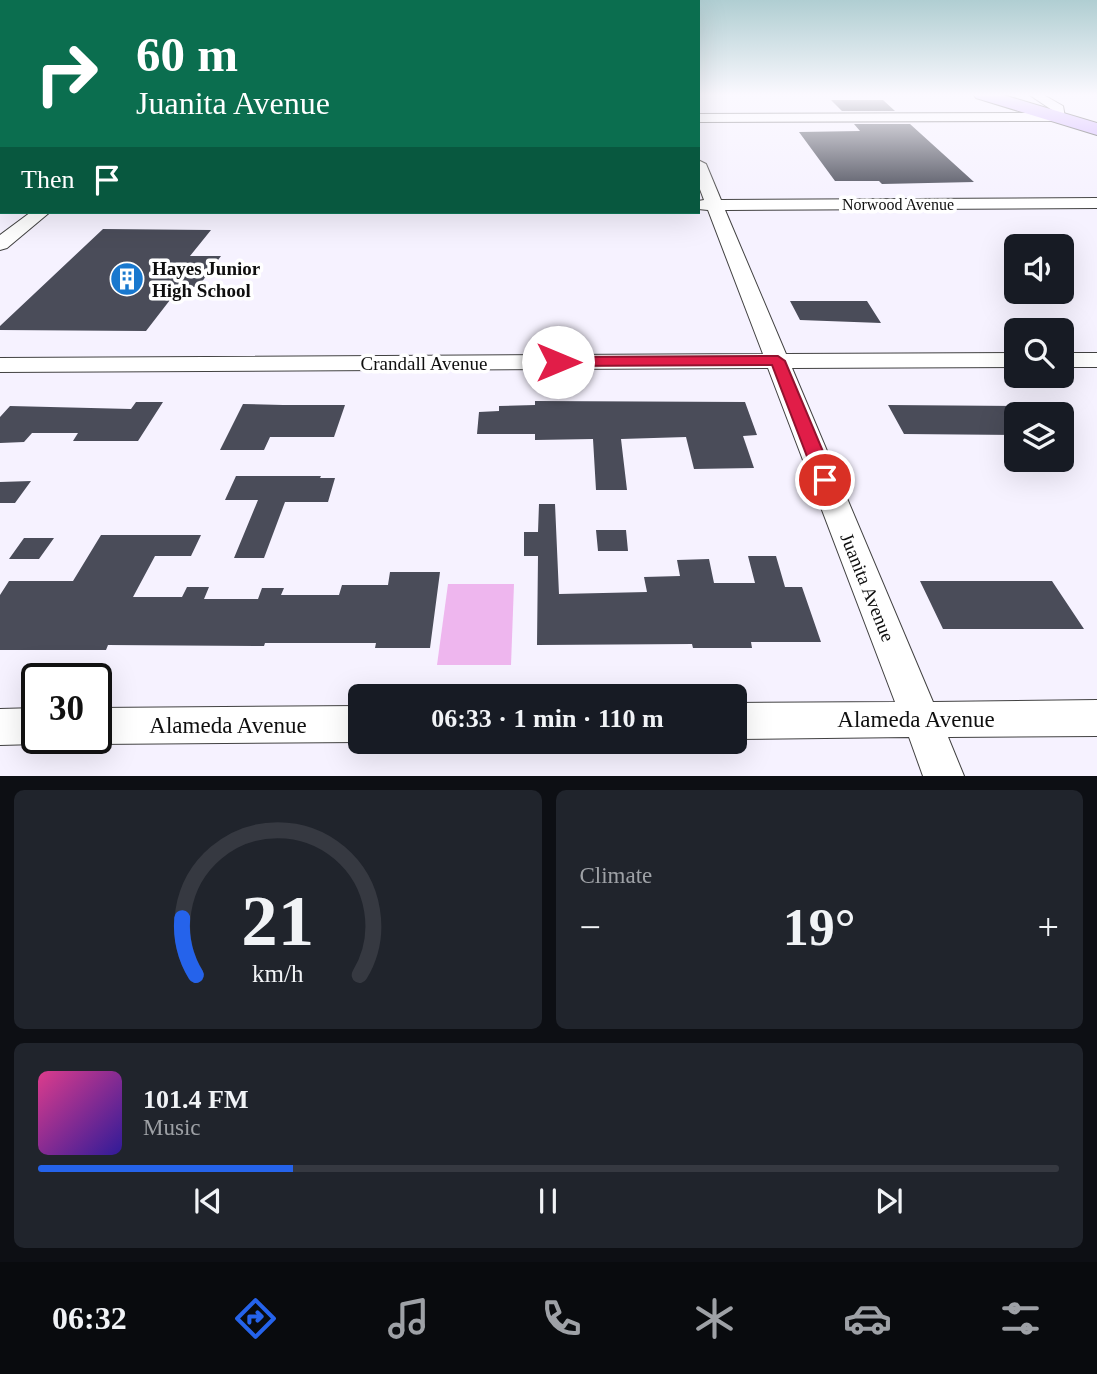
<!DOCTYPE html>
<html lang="en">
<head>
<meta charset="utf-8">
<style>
  :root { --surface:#171b24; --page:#20242c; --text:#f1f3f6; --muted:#9ea1a6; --line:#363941; --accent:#2563eb }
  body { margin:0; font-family:"Times New Roman",serif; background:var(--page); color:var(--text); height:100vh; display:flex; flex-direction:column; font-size:26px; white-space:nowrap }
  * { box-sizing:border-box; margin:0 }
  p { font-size:23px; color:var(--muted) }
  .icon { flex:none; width:38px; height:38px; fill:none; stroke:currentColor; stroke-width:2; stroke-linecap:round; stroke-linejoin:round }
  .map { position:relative; height:776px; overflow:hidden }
  .panel { display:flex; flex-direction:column; gap:14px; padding:14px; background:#0d0f14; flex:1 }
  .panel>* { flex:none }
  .top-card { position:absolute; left:0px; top:0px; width:700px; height:214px; box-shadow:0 7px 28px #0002; background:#0b6e4f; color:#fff; overflow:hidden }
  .fabs { position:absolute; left:1004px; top:234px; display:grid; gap:14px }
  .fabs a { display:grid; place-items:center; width:70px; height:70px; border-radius:10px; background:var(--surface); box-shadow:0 7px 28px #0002; font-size:35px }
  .speed { position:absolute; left:21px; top:663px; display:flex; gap:14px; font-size:35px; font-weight:700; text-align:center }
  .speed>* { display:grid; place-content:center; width:91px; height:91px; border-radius:50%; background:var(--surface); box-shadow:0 7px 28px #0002; line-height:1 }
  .speed .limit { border:4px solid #111; border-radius:10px; background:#fff; color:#111 }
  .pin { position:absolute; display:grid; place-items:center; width:60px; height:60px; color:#fff; margin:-30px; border:4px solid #fff; border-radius:50%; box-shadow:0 2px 7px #0007 }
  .me { position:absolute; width:77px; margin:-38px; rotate:90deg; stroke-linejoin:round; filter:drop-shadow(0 0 5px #0008) }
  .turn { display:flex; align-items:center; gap:24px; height:147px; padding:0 21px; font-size:32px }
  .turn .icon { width:91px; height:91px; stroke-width:2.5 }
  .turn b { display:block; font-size:49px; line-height:60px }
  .then { display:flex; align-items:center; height:66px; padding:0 21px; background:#0003; gap:14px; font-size:26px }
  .big { font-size:52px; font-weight:700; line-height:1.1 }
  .panel .card { flex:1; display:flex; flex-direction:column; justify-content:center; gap:10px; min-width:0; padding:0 24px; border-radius:10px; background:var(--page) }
  .panel .dial { align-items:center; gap:0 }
  .dial svg { height:182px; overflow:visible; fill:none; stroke:var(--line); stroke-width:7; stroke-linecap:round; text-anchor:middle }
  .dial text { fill:var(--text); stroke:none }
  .song { display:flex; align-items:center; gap:21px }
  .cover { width:84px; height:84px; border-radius:10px; background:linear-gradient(135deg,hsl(330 70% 55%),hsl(250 70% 35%)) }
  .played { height:7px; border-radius:4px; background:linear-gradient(90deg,var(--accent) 25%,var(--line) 25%) }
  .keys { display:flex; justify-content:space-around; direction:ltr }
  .heat { display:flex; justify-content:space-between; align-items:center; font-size:38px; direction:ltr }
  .panel .tiles { flex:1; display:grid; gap:14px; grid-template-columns:1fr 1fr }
  .card:last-child { grid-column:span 2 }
  .trip { position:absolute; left:348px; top:684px; width:399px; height:70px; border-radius:10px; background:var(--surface); box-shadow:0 7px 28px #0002; font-weight:700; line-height:70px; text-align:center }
  .tabs { display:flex; height:112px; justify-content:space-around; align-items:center; background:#090b0e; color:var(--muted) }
  .tabs .icon { width:49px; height:49px }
  .tabs .active { color:var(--accent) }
  .tabs b { font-size:32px; color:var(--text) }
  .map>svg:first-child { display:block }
</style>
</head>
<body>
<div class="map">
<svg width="1097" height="776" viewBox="0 0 1097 776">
  <rect width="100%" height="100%" fill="#f6f2ff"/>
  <path fill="#eeb6ee" d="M448,584H514L511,665H437Z"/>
  <path fill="#4a4c59" d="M831,100H883L895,111H842Z
    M854,124H910L974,182L882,184L879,181H835L799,132L860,131Z
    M103,229L211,230L190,256H221L198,287H180L146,331L0,330V326Z
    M790,301H867L881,323L800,320Z
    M535,401L745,402L757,435L743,436L754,468L694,469L686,437L621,439L627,490H596L593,439L535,440V434H477L479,412L499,411V406L535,405Z
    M136,402H163L138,441H73L78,433H32L24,442L0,443V417L10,406L131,409Z
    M243,404L283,405H345L334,437H270L264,450H220Z
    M888,405L1017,406V435L904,434Z
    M236,476H321L320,478H335L328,502H285L264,558H234L258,500H225Z
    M31,481L15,503H0V482Z
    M539,504H555L559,594L647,592L644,577L680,576L677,560L709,559L714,583H755L748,556H776L785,587H802L821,642H751L752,648H693L692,644L537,645L538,556H524V532H538Z
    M596,530H626L628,551H598Z
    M101,535H201L191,556H155L133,597H182L187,587H209L204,599H258L262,588H284L281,595H339L342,585H388L390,572H440L430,648H375L376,643H265L264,646L108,645L106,650H0V595L9,581H73Z
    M24,538H54L39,559H9Z
    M920,581H1052L1084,629H943Z"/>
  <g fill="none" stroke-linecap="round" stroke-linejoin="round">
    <g stroke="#424242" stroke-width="2">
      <path id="minor" d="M1028,94H1042L1063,106L1065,117L1058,121L698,122V114L1052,113V110Z
        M698,160L706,164L721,200L1097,198V208L725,210L786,354L1017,353V367L792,368L933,702L1097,700V736L948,737L964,776H923L909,737L735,739V703L895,702L768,368L0,372V358L763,354L708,210L698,209V201L704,200L698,184Z
        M31,212H50L7,248L0,250V235Z
        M1062,353H1097V367H1062Z
        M360,706V742L96,744L82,738H96V708Z
        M37,708V738L51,739L37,744L0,745V709Z"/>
    </g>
    <g stroke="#313131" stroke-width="2">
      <path id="secondary" d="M973,94H1000L1097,123V135L976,98Z"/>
    </g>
    <use href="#minor" fill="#fff" fill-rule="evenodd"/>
    <use href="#secondary" fill="#ceadff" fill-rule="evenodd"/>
  </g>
  <linearGradient id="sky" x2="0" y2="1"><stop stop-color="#b0ced2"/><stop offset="0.47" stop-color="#fbf9ff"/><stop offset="1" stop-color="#fbf9ff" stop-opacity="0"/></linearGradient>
  <rect width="1097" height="202" fill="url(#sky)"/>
  <path fill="#e11d48" stroke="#92132f" stroke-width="2" d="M778,356L785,361L835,480L832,484H819L816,480L772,365L558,366L551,362L558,357Z"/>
  <defs>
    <g id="building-disc" transform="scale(1.75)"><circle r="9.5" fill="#1978ce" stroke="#fff"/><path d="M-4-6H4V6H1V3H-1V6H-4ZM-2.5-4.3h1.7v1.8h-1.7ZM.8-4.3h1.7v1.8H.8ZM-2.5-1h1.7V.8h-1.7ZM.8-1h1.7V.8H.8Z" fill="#fff"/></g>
  </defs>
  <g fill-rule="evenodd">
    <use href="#building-disc" x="127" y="279"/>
  </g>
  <g text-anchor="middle" stroke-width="7" stroke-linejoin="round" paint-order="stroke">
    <g font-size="16" fill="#0f0f0f" stroke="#fff">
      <text x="898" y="210">Norwood Avenue</text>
    </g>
    <g font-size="19" font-weight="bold" fill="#0f0f0f" stroke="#fff" text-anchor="start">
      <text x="152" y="275">Hayes Junior<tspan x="152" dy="22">High School</tspan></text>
    </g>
    <g font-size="19" fill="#0f0f0f" stroke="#fff">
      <text x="424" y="370">Crandall Avenue</text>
      <text transform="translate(868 587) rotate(68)" y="7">Juanita Avenue</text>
    </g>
    <g font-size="23" fill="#0f0f0f" stroke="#fff">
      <text x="916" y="727">Alameda Avenue</text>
      <text x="228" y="733">Alameda Avenue</text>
    </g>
  </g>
</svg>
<div class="fabs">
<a><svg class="icon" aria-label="sound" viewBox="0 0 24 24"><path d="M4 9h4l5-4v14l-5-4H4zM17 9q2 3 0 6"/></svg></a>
<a><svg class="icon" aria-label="search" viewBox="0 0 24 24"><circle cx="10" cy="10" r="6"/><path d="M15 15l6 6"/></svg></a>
<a><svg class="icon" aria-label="layers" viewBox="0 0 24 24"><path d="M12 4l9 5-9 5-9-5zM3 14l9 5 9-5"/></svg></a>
</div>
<div class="speed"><div class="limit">30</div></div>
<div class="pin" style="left:825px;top:480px;background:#d93025"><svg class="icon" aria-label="arrive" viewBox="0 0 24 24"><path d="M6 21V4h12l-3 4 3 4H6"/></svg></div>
<svg class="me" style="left:558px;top:362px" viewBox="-20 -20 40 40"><circle r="19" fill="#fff"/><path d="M0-13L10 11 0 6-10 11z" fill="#e11d48"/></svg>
<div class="trip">06:33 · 1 min · 110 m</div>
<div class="top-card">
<div class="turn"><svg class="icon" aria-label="right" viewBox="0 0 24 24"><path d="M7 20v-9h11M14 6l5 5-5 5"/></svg><div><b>60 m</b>Juanita Avenue</div></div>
<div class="then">Then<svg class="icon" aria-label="arrive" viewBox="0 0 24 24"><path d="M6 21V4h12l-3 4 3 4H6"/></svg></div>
</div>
</div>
<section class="panel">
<div class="tiles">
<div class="card dial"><svg viewBox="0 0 100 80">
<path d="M14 69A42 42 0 1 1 86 69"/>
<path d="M14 69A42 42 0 0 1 8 44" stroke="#2563eb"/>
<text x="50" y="56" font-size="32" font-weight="700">21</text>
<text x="50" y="72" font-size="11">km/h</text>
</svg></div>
<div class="card"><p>Climate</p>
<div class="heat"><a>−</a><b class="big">19°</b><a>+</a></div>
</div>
<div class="card">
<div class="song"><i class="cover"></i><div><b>101.4 FM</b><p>Music</p></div></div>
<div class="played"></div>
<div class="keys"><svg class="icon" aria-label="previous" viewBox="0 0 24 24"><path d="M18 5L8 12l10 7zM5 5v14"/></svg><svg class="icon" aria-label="pause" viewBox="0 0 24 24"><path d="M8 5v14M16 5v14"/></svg><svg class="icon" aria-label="next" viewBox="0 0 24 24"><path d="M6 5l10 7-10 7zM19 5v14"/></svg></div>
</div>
</div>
</section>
<nav class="tabs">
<b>06:32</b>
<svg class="icon active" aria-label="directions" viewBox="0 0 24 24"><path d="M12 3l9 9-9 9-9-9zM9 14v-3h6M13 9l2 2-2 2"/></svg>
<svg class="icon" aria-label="music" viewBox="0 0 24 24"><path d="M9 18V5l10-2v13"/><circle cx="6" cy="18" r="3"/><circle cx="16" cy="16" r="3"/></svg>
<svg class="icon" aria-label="phone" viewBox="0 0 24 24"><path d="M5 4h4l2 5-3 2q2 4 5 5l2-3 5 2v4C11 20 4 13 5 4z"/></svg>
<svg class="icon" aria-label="climate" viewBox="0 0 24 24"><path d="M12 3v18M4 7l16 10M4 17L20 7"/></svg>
<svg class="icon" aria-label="car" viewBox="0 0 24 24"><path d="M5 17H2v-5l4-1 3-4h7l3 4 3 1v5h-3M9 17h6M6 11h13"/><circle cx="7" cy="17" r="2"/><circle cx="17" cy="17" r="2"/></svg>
<svg class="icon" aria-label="filters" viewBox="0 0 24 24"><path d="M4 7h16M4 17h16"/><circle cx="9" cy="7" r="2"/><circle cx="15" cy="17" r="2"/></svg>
</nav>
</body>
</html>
